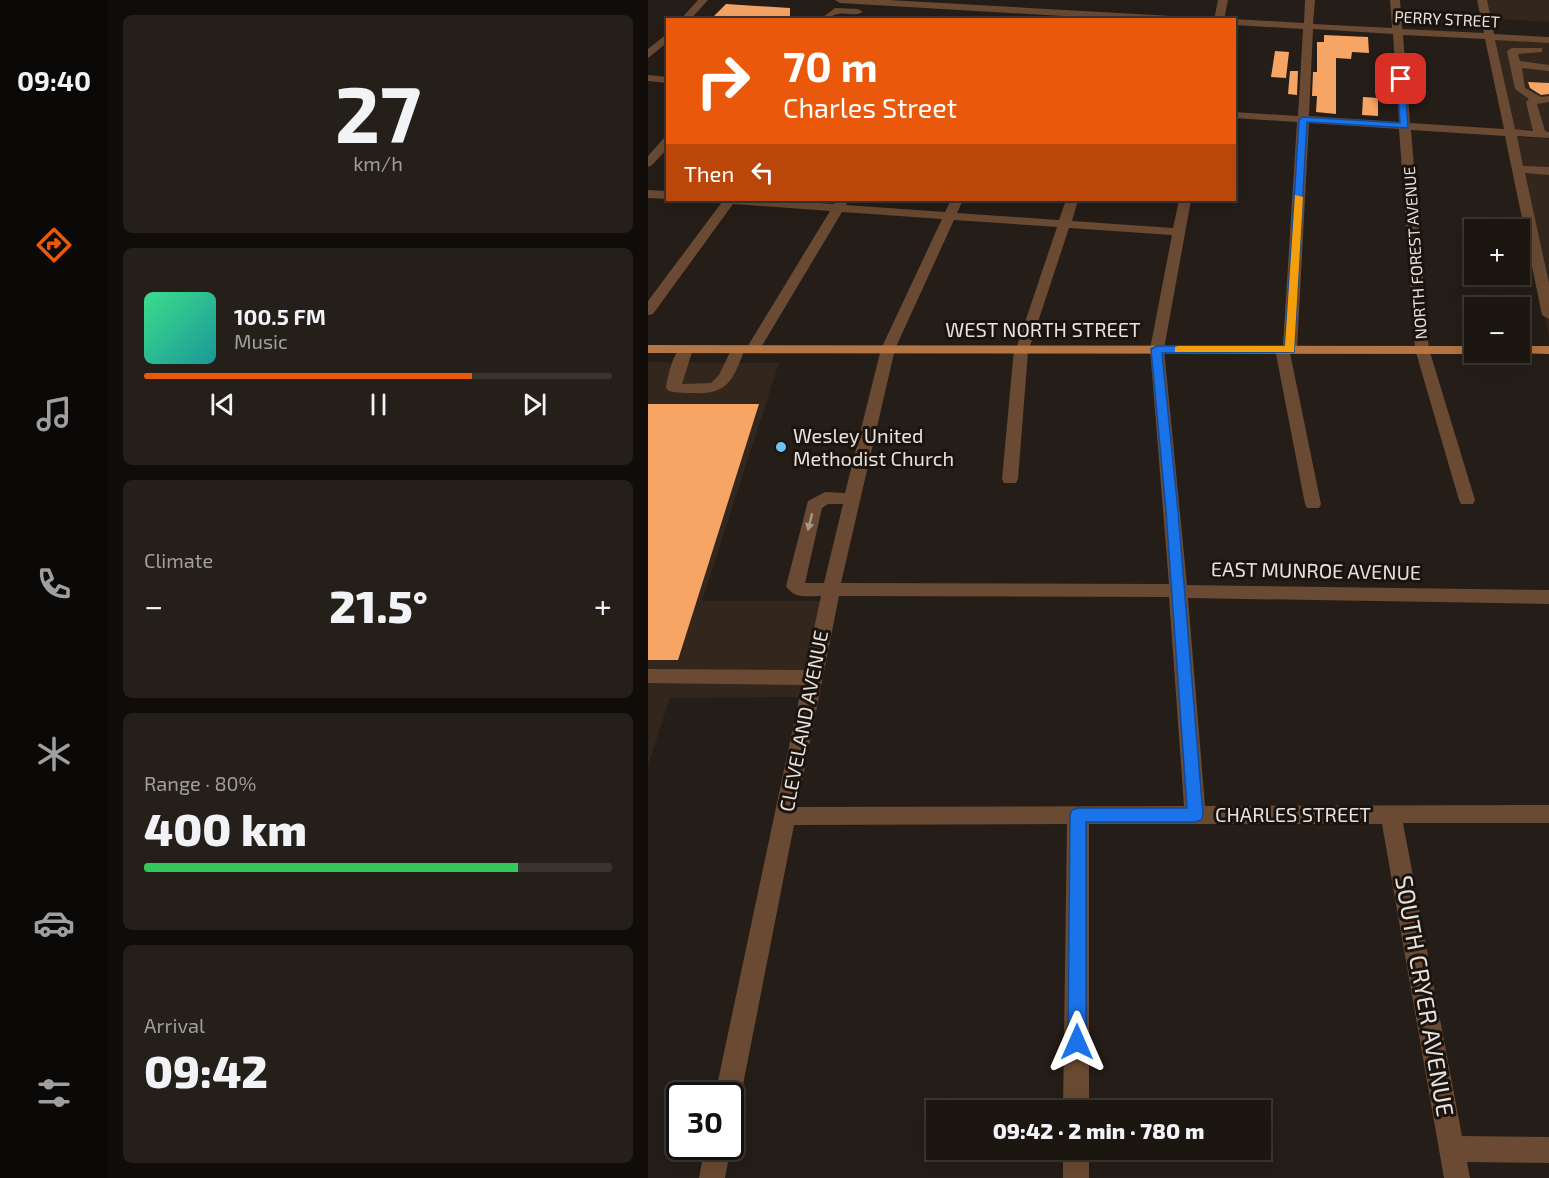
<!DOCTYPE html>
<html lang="en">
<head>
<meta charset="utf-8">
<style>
  :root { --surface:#1c1611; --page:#251f1a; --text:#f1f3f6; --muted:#a09f9f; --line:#3a3531; --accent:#ea580c }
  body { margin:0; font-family:"Exo 2",sans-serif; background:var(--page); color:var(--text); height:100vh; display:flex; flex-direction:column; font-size:22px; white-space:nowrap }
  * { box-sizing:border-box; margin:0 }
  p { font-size:20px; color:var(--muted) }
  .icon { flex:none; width:33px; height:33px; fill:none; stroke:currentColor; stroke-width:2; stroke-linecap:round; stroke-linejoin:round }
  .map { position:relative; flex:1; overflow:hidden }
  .details { display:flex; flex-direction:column; gap:15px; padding:15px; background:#0f0c09; width:540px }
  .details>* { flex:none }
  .top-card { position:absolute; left:18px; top:18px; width:570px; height:183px; border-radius:0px; box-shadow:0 6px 24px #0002,0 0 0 2px var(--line); background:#ea580c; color:#fff; overflow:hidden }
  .controls { position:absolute; left:816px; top:219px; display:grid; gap:12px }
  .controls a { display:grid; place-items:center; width:66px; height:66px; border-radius:0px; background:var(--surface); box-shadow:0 6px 24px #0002,0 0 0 2px var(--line); font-size:30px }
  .speed { position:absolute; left:18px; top:1082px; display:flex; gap:12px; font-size:30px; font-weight:700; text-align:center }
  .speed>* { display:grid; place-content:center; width:78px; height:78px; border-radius:50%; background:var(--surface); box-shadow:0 6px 24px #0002,0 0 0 2px var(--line); line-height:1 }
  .speed .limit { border:3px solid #111; border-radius:9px; background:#fff; color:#111 }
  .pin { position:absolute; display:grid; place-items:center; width:51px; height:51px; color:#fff; margin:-26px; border-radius:12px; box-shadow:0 3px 9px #0006 }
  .me { position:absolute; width:66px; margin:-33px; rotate:0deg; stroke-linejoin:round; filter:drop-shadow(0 0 4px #0008) }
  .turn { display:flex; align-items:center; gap:21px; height:126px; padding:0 18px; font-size:27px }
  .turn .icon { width:78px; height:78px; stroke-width:2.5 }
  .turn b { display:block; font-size:42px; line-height:51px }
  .then { display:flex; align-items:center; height:57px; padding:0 18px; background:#0003; gap:12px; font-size:22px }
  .big { font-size:45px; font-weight:800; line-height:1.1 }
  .details .widget { flex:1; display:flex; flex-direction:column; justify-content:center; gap:9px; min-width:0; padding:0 21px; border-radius:9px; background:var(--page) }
  .details .dial { align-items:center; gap:0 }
  .dial b { font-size:78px; line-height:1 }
  .song { display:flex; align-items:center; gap:18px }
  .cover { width:72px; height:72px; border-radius:9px; background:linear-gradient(135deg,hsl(150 70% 55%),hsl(180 70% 35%)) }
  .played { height:6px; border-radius:3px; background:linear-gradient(90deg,var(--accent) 70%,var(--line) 70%) }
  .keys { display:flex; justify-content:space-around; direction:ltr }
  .heat { display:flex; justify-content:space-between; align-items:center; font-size:33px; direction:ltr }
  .charge { height:9px; border-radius:4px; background:linear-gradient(90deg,#34c759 80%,var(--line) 0) }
  .trip { position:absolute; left:278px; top:1100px; width:345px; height:60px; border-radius:0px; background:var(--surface); box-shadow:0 6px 24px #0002,0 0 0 2px var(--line); font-weight:800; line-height:60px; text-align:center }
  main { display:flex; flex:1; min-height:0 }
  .menu { display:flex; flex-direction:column; width:108px; justify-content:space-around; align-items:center; background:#0b0907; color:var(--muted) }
  .menu .icon { width:42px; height:42px }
  .menu .on { color:var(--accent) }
  .menu b { font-size:27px; color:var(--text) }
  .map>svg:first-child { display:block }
</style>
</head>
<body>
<main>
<nav class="menu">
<b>09:40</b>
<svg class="icon on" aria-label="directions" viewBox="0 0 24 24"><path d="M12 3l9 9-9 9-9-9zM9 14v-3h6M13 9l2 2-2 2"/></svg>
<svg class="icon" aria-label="music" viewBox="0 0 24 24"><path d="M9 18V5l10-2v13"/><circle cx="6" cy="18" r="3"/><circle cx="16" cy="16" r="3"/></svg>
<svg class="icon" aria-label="phone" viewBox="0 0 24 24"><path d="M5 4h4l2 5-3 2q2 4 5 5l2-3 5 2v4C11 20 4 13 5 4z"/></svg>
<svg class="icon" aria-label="climate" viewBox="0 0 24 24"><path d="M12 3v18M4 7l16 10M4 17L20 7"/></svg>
<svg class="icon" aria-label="car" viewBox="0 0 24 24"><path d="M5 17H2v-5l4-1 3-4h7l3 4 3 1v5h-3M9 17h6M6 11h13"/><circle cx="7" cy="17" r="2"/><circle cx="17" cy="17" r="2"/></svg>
<svg class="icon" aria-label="filters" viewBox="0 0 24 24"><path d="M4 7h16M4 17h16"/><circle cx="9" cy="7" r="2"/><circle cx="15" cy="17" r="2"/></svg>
</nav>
<section class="details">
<div class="widget dial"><b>27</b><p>km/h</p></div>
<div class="widget">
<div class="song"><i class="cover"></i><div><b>100.5 FM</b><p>Music</p></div></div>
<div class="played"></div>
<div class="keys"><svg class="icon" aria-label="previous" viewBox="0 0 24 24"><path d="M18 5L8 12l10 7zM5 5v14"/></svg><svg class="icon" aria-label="pause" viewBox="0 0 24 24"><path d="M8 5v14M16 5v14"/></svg><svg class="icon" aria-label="next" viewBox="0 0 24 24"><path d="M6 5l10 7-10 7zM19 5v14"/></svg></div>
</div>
<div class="widget"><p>Climate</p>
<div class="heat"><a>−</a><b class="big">21.5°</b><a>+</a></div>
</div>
<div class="widget"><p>Range · 80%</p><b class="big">400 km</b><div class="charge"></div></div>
<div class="widget"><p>Arrival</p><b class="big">09:42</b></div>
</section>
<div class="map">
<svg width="901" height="1178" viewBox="0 0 901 1178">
  <rect width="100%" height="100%" fill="#251d17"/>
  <path fill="#33261c" d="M831,0H901V22L835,18Z
    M839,39L901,43V131L857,128Z
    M859,136L901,139V337Z
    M0,362L131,363L54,601H174L153,697L22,698L0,765Z"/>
  <path fill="#f7a565" d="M78,4L142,8V20H62Z
    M676,35L720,37L721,53L704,52L703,59L688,58V114L668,112L669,96H664L665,72H669V42H676Z
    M627,51L641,52L638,78L623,77Z
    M642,71H650L649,95L640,94Z
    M880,82L901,83V94L893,95L882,88Z
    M715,97L730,98V116L714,115Z
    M0,404H111L30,660H0Z"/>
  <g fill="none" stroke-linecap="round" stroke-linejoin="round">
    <path fill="#6a4a32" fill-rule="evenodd" d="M50,0H60L42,20H32Z
      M187,0H241L542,17L546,20H483L192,3Z
      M570,0H580L576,20H566Z
      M657,0H667L665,24L744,28L742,0H752L754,29L836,33L829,0H839L846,34L901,37V43L847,40L867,129L885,131L878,102L881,99L867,89L859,51L864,48H894V52L870,54L872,61L901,65V71L874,68L877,88L893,97L901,96V102L889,104L897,131L901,132V138L869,136L875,166L901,167V175L877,173L901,283V319L894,315L857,136L763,130L781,349L827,500L825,504H813L811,500L767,349L751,129L661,123L649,349L642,353L673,504L671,508H659L657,504L627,349L629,346L635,345L649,122L586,118V112L650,116L655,29L586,25V20H584L586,19L656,23ZM665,29L745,34L751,122L661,116ZM755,35L837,39L856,129L762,123Z
      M187,8L210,9L215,12C207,17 199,12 190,14C181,16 182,20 171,20Z
      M20,33V42L0,58V49Z
      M0,75L20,77V83L0,81Z
      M20,137V148L4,165L0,167V156L16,138Z
      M0,190L20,191V199L0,198Z
      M73,200H124L186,204L189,200H201L198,205L297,212L303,200H315L309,213L411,220L418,200H430L424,221L525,228L531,200H543L516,349L539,585L901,590V604L540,598L557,806L901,805V823H755L814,1136L901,1137V1163L819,1162L822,1178H796L734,824H441V1110H415L419,824L146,825L93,1095L89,1104L82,1107V1095H67L154,685L0,683V669L157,670L173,596C159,596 146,599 138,586L160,501L177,492L197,493L233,349L294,219L194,212L112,349L105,353L98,349L182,211L85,204L5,314L0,315V301L74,202ZM306,220L409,227L369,346L366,349L354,479L356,483H368L370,479L380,352L421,228L524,235L502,349L521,584L193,583L247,349ZM180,504H195L176,583H157L174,508ZM191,596L521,597L536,806L149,807Z
      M38,345L45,349L34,384L63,383L71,375L85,346H95L97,349C85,379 81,395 45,393C37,393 29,393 21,391L18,388C20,376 25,348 38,345Z
      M82,1145L83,1146L77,1178H51L57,1146Z
      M415,1149H441V1178H415Z"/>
    <path fill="#b67440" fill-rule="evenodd" d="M0,345L826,346V352H832L826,354L0,353Z
      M872,346H901V354L867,353L872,352Z"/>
  </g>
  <defs><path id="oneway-solid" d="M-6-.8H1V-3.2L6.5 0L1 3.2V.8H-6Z" transform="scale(1.5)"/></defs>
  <use fill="#a89688" href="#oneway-solid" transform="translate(162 522) rotate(104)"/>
  <path fill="#1a73e8" stroke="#114b97" stroke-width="1.5" d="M753,76L757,79L760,128L659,122L646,352L514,353L530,511L555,815L553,820L547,822H438V1042L435,1048L429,1051L422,1048L420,1042L422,815L424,810L430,808H539L518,511L503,349L509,346H637L651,120L655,117L752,123L749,79Z"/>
  <path fill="#f59e0b" d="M647,195L655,197L646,352H527V347L530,346H637Z"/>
  <circle fill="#70c2f4" stroke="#1b130e" stroke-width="2" cx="133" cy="447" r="6"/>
  <g text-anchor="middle" stroke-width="6" stroke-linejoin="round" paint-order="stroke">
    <g font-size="16" fill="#e7e2de" stroke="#1b130e">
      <text transform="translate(799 19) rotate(3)" y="6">PERRY STREET</text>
      <text transform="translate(767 253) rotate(-94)" y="6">NORTH FOREST AVENUE</text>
    </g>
    <g font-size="20" fill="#e7e2de" stroke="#1b130e">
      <text x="395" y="337">WEST NORTH STREET</text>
      <text transform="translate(668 571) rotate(1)" y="7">EAST MUNROE AVENUE</text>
      <text transform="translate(156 721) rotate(-79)" y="7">CLEVELAND AVENUE</text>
      <text x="645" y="822">CHARLES STREET</text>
    </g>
    <g font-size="20" fill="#e7e2de" stroke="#1b130e" text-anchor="start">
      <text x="145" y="443">Wesley United<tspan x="145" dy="23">Methodist Church</tspan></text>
    </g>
    <g font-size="24" fill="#e7e2de" stroke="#1b130e">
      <text transform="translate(776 996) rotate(80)" y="8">SOUTH CRYER AVENUE</text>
    </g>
  </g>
</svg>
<div class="controls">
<a>+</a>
<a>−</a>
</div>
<div class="speed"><div class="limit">30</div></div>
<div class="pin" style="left:753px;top:79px;background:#d93025"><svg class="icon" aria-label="arrive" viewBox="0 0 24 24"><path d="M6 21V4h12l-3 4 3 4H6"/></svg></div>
<svg class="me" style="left:429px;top:1042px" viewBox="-20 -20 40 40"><path d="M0-17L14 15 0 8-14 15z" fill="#1a73e8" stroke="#fff" stroke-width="4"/></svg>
<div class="trip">09:42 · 2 min · 780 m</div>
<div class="top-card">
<div class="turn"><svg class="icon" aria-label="right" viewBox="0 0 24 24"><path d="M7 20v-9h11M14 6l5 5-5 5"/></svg><div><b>70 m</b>Charles Street</div></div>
<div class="then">Then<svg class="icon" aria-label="left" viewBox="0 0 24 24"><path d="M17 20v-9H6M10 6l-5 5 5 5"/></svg></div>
</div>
</div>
</main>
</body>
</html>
